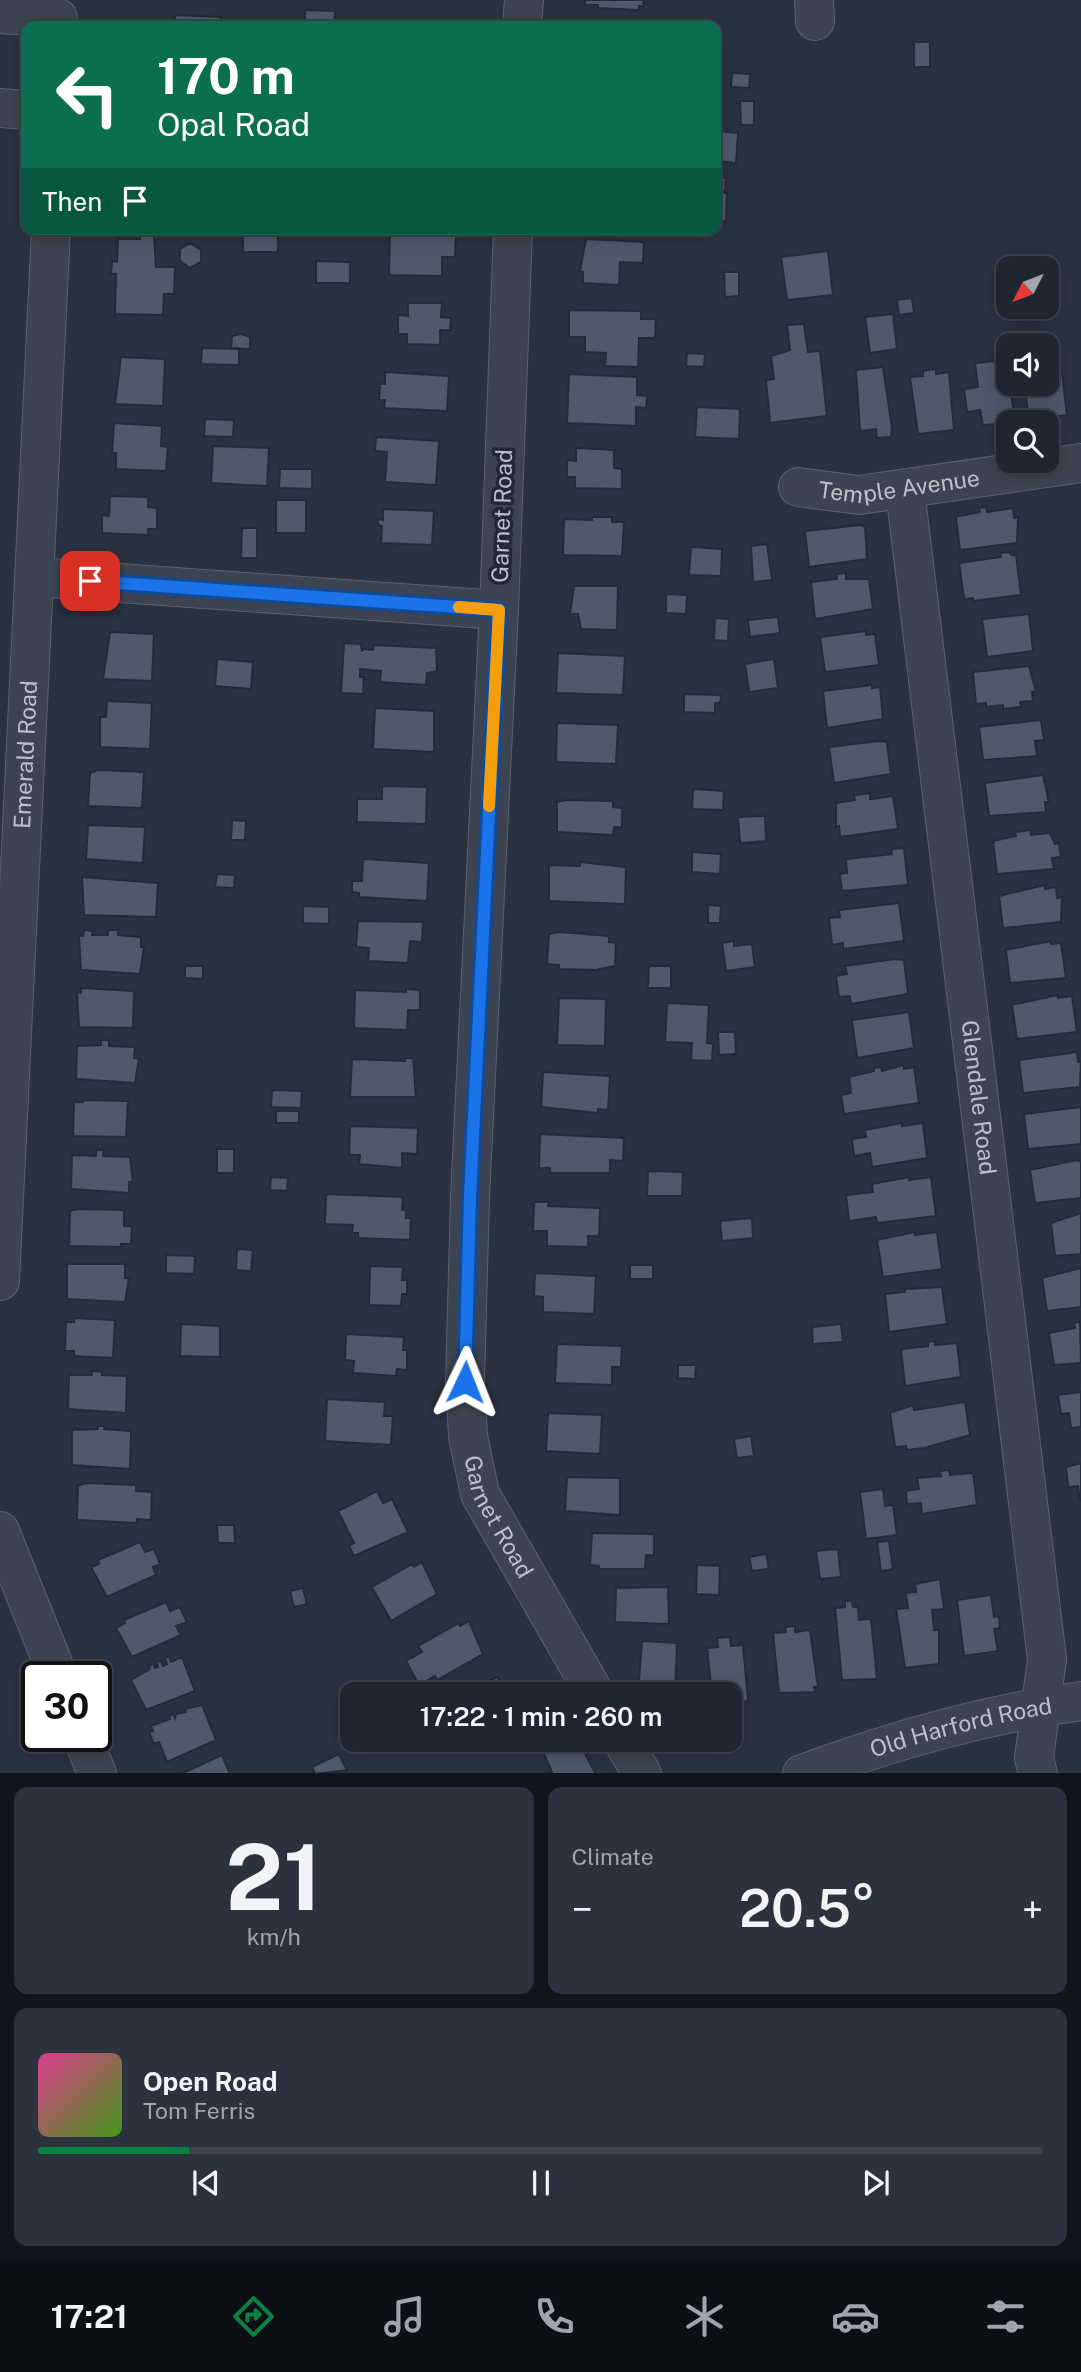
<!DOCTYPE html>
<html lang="en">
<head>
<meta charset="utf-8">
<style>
  :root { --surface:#1f2631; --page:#2c323d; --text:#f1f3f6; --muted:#a1a5ab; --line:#3c434d; --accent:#0b8043 }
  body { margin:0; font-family:"Public Sans",sans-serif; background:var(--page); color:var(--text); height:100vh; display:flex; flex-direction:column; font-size:26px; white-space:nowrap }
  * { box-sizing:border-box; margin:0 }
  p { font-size:23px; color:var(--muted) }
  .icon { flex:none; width:38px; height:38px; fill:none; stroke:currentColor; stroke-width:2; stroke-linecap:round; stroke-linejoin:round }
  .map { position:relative; height:1773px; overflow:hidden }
  .panel { display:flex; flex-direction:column; gap:14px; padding:14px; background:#11151b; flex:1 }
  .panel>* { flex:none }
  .top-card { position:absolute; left:21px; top:21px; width:700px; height:214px; border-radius:14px; box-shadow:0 4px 18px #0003,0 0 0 2px var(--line); background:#0b6e4f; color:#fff; overflow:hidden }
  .needle { width:46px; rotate:228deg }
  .controls { position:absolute; left:996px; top:256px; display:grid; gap:14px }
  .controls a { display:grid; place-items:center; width:63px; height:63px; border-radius:14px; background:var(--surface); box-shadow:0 4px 18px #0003,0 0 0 2px var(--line); font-size:35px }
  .speed { position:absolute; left:21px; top:1661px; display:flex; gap:14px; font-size:35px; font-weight:700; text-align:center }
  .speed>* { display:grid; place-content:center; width:91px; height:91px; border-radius:50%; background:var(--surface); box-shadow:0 4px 18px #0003,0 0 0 2px var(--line); line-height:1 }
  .speed .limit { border:4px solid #111; border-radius:10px; background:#fff; color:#111 }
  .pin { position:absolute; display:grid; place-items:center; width:60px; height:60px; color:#fff; margin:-30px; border-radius:14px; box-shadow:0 4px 10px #0006 }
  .me { position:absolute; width:77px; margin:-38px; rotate:2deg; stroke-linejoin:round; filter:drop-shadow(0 0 5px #0008) }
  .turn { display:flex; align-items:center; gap:24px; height:147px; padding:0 21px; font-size:32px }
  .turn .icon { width:91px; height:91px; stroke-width:2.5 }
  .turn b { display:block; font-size:49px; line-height:60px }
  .then { display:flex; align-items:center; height:66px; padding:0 21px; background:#0003; gap:14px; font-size:26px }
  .big { font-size:52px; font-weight:600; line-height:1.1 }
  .panel .widget { flex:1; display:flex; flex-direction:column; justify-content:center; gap:10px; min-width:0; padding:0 24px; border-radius:14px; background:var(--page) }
  .panel .dial { align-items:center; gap:0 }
  .dial b { font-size:91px; line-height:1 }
  .song { display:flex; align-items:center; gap:21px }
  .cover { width:84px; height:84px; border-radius:10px; background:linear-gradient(135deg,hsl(330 70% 55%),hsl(100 70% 35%)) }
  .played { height:7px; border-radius:4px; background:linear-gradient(90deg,var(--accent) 15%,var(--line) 15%) }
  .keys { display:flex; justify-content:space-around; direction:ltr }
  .heat { display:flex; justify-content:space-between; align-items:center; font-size:38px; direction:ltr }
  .panel .tiles { flex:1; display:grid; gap:14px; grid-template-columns:1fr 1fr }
  .widget:last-child { grid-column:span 2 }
  .trip { position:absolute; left:340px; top:1682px; width:402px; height:70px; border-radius:14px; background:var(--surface); box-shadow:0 4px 18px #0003,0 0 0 2px var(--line); font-weight:600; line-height:70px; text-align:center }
  .dock { display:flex; height:112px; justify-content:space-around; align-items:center; background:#0c0f14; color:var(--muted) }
  .dock .icon { width:49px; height:49px }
  .dock .on { color:var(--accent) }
  .dock b { font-size:32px; color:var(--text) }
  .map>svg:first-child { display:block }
</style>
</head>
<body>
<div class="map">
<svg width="1081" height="1774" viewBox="0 0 1081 1774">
  <rect width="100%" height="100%" fill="#293241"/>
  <path fill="#4f596a" stroke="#232b39" stroke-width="2" d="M585,0H644L643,6H639V10L598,8V5H585Z
    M305,10L335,11L334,26H305Z
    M175,15L221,17L220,26H175Z
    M914,42H930V67H914Z
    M732,73L750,74L749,88L731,87Z
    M740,101H754V125H741Z
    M716,131L738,133L736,163L716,161Z
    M716,177L726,178L725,191H716Z
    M716,193H727L726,221H716Z
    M243,229H278V252H243Z
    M141,232L154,233L156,267H175L174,294H164L163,315L115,314L116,274H111L112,261L117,262L118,239H140Z
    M390,233L456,234L455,257H442V276L389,275Z
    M586,239L644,242L643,263L620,262L619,285L583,283V272L580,271Z
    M190,243L201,250V262L190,268L180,261V249Z
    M828,251L833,295L787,300L781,257Z
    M316,261L350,262V283H316Z
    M724,272H739V296L725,297Z
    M912,298L914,313L899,315L897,300Z
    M408,303H442L441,317L451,318L450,330H440V345L407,344V334H398V315L408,316Z
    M569,310L641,311V319H656L655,338H639L638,367L605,366L606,353L585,352V337H569Z
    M893,314L897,349L870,353L865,317Z
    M804,324L808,352L820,351L827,416L770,423L766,380L774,379L771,356L790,350L787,325Z
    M241,334L250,337V349L231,348L232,336Z
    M202,348L239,349V365L201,364Z
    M687,353L705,354L704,367L686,366Z
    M121,357L165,359L163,406L115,404Z
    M997,361L999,371L1008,370L1014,414L997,416L998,424L983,425L980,410L967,412L964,389L978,387L975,363Z
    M883,367L892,428L891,437L877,438L876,429L860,431L856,370Z
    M936,369V374L949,372L954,430L918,434L910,377L923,376V371Z
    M385,372L449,376L447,411L384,408L385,400H379L380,384H385Z
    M1062,373L1067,415L1029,420L1024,383H1046V375Z
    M569,374L637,377V395L647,396L646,408L636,407V426L567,423Z
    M697,407L740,409L739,439L695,437Z
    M205,419L234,420L233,437L204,436Z
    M114,423L162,426L161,446L168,447L166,471L116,469V453H112Z
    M376,437L439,441L436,485L385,482L387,452L375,451Z
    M213,446L269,448L267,486L211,483Z
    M576,448L614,450V468L622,469V489L575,488V477H567V460L576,461Z
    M280,469H312V489L279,488Z
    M110,496L148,497V507L157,508V529H148V535L102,533V515L109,516Z
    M276,500H306V533H276Z
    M986,507L987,512L1013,508L1014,518L1018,517L1017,543L960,550L956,517L980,512L979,508Z
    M383,509L434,511L432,545L381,543L382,526L378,525V519L383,520Z
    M592,517H612V522H624L622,556L563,555L564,519L592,520Z
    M861,525L865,527L867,559L809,567L805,531Z
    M242,528H257V558H241Z
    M767,544L772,580L753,582L751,546Z
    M691,547L722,549L721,576L689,575Z
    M1010,552L1011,555H1016L1021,595L973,601V598L964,599L959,563L1001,557L1000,553Z
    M846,573V579H869L873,609L815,619L811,582L837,579L836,574Z
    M574,586H618L617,630L581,629L578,614H570Z
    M666,594L687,595L686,614L666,613Z
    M1029,614L1033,651L987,657L982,619Z
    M778,617L780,633L750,637L748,620Z
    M715,618L729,619L728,641L714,640Z
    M866,631V635L875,634L879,665L825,672L820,637Z
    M110,632L154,634L152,681L103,679Z
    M344,643L361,644L362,652V649L373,650L374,645L436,648L437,671L427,673L426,685L380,682L381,671L360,669V677H364L363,694L341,693Z
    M558,653L625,656L623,695L556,693Z
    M217,659L253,662L251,689L215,686Z
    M774,659L778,688L749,692L745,664Z
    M1029,666L1036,691L1032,692L1033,701L1020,702L1021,707L1003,709V705L986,707V703L976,704L973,672Z
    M872,685V688L880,687L883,719L827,728L823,691Z
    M684,694L721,695L720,703H715V713L684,712Z
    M107,701L152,703L150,749L100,747V717H106Z
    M375,708L434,711V752L373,749Z
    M1041,720L1044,740L1035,741L1037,756L983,760L979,727Z
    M557,723L618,725L616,764L556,762Z
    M878,741L887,742L891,774L834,783L829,747Z
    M98,770L144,772L142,808L88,806L90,773Z
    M1043,775L1049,802H1045L1046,812L989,816L985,783Z
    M382,786L427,787L426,824L357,822V799H382Z
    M693,789L724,791L723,810L692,809Z
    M870,793V799L893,796L898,829L840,837L839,826L836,827V803L855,800L854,795Z
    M566,800L613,801V807L622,808V827H614L613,835L557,832V802Z
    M765,816L766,841L740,843L738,817Z
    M232,820L246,821L245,840H231Z
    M88,825L145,827L143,863L86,859Z
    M1030,830L1031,835L1050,833L1055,844L1059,843L1061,857L1052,858L1054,869L997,874L993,841L1016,836L1015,832Z
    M904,848L908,885L842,891L840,874L847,873L846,859L892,854L891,849Z
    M692,852L721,854L720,874L692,872Z
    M363,859L429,863L427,901L359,897V893L352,892V881H362Z
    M580,862L626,867L625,904L549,901V865L580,866Z
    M217,874L235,875L234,888L215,887Z
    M82,877L158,883L156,917L84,915Z
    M1045,885V889L1056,887L1057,898L1062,897L1061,922L1003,928L999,896Z
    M899,903L904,941L843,949V943L832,945L829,918L840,917L839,910Z
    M708,905L721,906L720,923H708Z
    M303,906L329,907V924L303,923Z
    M358,921L423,922L422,942L410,941L408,963L368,961L369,948L356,947Z
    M84,930L93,931L92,935H108V930H118V935L141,937V947H144L140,974L81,970L79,936H83Z
    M560,932L609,936V942L616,943L615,966L596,970L559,969V965L547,964L549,934Z
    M734,941V946L752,944L755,967L726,971L722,943Z
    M1050,941L1051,944L1061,943L1066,978L1010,983L1006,950Z
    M895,959L904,960L908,994L851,1004L850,996L839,997L836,976L847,974L845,966Z
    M185,966H203V979L185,978Z
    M649,966H671V988H648Z
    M81,988L134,991L133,1028L79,1027L77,992L81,993Z
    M406,989L420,990V1010H408L407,1030L354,1028L355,990L406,992Z
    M1057,995L1058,998L1072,996L1077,1032L1017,1039L1012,1005Z
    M559,998L606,999L605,1046L557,1045Z
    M667,1003L709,1005L707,1043L713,1044L712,1061L691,1060L692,1043L665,1042Z
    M909,1012L914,1048L857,1058L852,1020Z
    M718,1032H735L736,1054L719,1055Z
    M101,1040H109V1046L135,1047L134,1058L139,1059L135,1083L76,1079L77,1046L101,1045Z
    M1077,1052L1078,1062L1081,1061L1080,1087L1023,1093L1019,1060Z
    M405,1058H413L416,1097H350L352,1059L405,1061Z
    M904,1065V1069L914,1067L919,1103L844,1114L841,1095L851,1093L849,1077L874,1071V1068L881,1067L882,1071Z
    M543,1072L610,1076L608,1110L598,1109V1113L541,1107Z
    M272,1090L302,1091L301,1108L271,1107Z
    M83,1100L128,1101L126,1137L73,1136L74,1102H83Z
    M1081,1107V1144L1028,1149L1024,1114Z
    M276,1111H299V1123H276Z
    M902,1123V1126L923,1123L927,1158L872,1167L870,1153L854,1156L852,1139L866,1137L865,1130Z
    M350,1126L418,1128L417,1154L402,1153V1168L359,1164L360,1155H349Z
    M540,1134L624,1138L623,1161L610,1160V1173H550V1168H539Z
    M217,1149H234V1173H217Z
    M96,1150H104L103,1156L130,1157L133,1182H129V1193L71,1189L72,1155L96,1156Z
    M1077,1160L1081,1162V1198L1035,1203L1030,1170Z
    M648,1171L683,1172L682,1196H647Z
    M271,1177L288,1178L287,1191L270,1190Z
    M909,1177V1180L931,1177L936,1216L877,1223L876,1217L849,1221L846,1195L873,1192L872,1184Z
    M326,1194L403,1197L402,1210H406V1218H411L410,1240L358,1238V1233H352L353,1225L325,1224Z
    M534,1202H549L548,1206L600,1208L599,1236H588V1247L547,1246V1231H533Z
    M78,1209L124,1210V1226H132L131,1244H121V1247L69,1246L70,1211Z
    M1081,1213V1254L1055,1256L1051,1223Z
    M752,1218L753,1238L722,1241L720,1221Z
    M915,1232V1235L937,1232L942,1269L883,1277L877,1240Z
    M237,1249L253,1250L251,1271L236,1270Z
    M166,1255L195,1256L194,1274L166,1273Z
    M67,1264H125V1278H129L125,1302L67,1299Z
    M630,1265H653V1279H630Z
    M370,1266L403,1267L402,1280H407V1294H402L401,1306L369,1305Z
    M1081,1268V1307L1047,1311L1042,1278Z
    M535,1273L596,1276L594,1314L543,1312V1297L534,1296Z
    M942,1287L947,1324L889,1332L885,1294L905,1292L904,1289Z
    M74,1318L115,1320L113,1358L74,1356V1351H65L66,1322H74Z
    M1080,1322L1081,1363L1054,1365L1049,1333L1075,1328L1074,1323Z
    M181,1324L220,1326V1357L180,1356Z
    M841,1324L843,1342L813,1344L812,1327Z
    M346,1334L404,1337L403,1350H407V1370L397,1369L396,1376L353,1373L354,1361L345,1360Z
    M935,1341V1345L957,1343L961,1377L905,1386L901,1349L928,1346V1342Z
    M557,1344L622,1346L621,1367H612V1385L555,1383Z
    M678,1365H696L695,1379L678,1378Z
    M92,1371L102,1372V1375L127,1376L126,1413L68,1409L69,1375H92Z
    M1081,1392V1427L1071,1428L1069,1413L1061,1414L1058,1395Z
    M327,1399L385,1402L384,1416H393L391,1445L325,1441Z
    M965,1402L970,1435L924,1448L907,1450L906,1446L895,1447L890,1413L913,1405L914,1410Z
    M548,1413L602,1415L600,1454L546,1451Z
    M98,1426H104V1429L131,1431L130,1469L72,1465V1430L98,1429Z
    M751,1436L754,1456L737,1458L734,1439Z
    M1081,1463V1500H1080L1078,1486L1068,1487L1066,1467Z
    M949,1470L950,1475L973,1473L977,1505L922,1514L921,1503L907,1504L906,1491L919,1489L917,1478L941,1476L940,1471Z
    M567,1477L620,1478V1515L565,1511Z
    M86,1483L136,1485V1491L152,1492L151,1520L137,1519V1523L77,1520L78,1486Z
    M883,1489L885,1506L893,1505L897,1535L866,1539L860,1492Z
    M377,1491L383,1503L392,1499L408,1532L354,1556L349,1546L354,1543L338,1511Z
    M217,1525H234L235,1543H218Z
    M592,1533L654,1534V1555H646L645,1569H599V1566L590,1565Z
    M889,1541L893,1569L881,1571L877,1542Z
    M140,1542L145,1552L154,1549L160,1564L153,1567L156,1575L107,1597L91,1567L99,1564L98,1560Z
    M838,1549L841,1577L820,1579L816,1551Z
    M766,1554L769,1569L752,1571L749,1557Z
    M422,1562L437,1594L391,1621L372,1587L412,1564L414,1567Z
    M697,1565L720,1566L719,1595L696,1594Z
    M940,1579L944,1609L932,1610L934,1630H939V1664L905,1668L896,1609L908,1608L906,1593L916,1592L915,1584Z
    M668,1587L669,1624L615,1622L616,1588Z
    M303,1588L307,1604L294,1607L290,1591Z
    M991,1595L994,1617L999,1616L1000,1628L994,1629L998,1651L964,1656L957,1600Z
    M845,1601H852L853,1607H858L859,1620L871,1619L877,1679L842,1680L835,1608L845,1607Z
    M166,1602L170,1611L180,1607L187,1622L176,1626L181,1635L132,1657L116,1628L125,1623L124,1620Z
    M469,1621L483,1654L437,1680L435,1676L419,1685L406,1661L422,1652L418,1646L459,1623L460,1626Z
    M795,1626V1632L810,1630L818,1687H814L815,1692L779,1693L773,1633L786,1632L785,1627Z
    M730,1637L731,1646L743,1645L748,1701L734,1703V1707H730V1694H712L707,1648L718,1647L717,1638Z
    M642,1641L677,1643L675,1694H638Z
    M169,1656L171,1662L182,1657L195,1691L146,1710L131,1680L150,1669L148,1666L153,1664L155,1668L158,1667L156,1662L161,1661L163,1666L167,1664L165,1658Z
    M497,1677L506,1694H466Z
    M202,1705L216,1740L167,1762L159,1742L154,1744L149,1732L153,1731L151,1726L170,1719L169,1716L173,1714L175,1718L176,1714L186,1712L185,1709Z
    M565,1740L571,1750L580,1745L596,1774H553L543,1752Z
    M339,1754L347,1770L315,1774L312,1767Z
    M222,1755L230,1774H181Z"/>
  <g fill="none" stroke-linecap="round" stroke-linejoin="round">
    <g stroke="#5b626e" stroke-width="40">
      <g id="minor">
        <path d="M814,0L815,21"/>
        <path d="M0,14L58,18"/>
        <path d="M522,26L524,0"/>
        <path d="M0,108L26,110"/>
        <path id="s1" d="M513,229L499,610L470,1197L465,1382L468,1436L480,1494L595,1694"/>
        <path id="s2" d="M798,487L859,495L1081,463"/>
        <path id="s3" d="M905,490L1047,1659L1034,1758L1038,1774"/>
        <path d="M36,577L499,610"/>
        <path id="s4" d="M0,1281L51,229"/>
        <path d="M0,1531L58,1676"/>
        <path d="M82,1736L97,1774"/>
        <path d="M622,1740L642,1774"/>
        <path id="s5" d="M802,1774C894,1740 985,1714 1081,1701"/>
      </g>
    </g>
    <use href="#minor" stroke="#3d4451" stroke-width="38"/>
  </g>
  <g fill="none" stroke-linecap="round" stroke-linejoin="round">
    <g stroke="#114b97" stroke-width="18">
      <path id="route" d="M90,581L499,610L470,1197L465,1382"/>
    </g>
    <use href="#route" stroke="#1a73e8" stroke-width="12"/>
    <path stroke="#f59e0b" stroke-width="12" d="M459,607L499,610L489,806"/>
  </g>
  <g text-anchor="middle" stroke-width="7" stroke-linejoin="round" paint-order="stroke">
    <g font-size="23" fill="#bac0cb" stroke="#212937">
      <text dy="8" stroke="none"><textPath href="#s2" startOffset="102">Temple Avenue</textPath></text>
      <text transform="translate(502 516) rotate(-88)" y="8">Garnet Road</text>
      <text dy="8" stroke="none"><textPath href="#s4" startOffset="527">Emerald Road</textPath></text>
      <text dy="8" stroke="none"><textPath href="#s3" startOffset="612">Glendale Road</textPath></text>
      <text dy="8" stroke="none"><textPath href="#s1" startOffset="1295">Garnet Road</textPath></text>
      <text dy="8" stroke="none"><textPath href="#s5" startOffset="166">Old Harford Road</textPath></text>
    </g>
  </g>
</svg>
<div class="controls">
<a><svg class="needle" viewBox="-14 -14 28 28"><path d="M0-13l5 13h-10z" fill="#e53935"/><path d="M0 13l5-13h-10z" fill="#a1a5ab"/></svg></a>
<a><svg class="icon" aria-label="sound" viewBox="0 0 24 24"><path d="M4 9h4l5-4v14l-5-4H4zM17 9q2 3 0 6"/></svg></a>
<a><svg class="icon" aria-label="search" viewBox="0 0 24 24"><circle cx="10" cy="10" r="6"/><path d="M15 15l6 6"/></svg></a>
</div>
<div class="speed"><div class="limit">30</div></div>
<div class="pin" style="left:90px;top:581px;background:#d93025"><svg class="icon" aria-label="arrive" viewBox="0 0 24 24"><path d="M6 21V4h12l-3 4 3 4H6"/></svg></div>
<svg class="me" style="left:465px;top:1382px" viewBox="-20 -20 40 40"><path d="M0-17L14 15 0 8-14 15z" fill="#1a73e8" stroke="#fff" stroke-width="4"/></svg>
<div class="trip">17:22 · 1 min · 260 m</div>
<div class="top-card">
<div class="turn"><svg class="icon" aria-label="left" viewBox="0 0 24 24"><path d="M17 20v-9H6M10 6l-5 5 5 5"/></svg><div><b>170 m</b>Opal Road</div></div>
<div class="then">Then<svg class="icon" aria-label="arrive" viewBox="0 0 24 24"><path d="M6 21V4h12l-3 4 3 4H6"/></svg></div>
</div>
</div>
<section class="panel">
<div class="tiles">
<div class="widget dial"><b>21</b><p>km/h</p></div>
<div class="widget"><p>Climate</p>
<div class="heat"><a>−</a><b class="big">20.5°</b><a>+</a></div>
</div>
<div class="widget">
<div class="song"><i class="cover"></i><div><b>Open Road</b><p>Tom Ferris</p></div></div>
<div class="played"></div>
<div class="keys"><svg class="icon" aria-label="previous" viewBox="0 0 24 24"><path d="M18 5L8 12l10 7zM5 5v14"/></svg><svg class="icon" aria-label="pause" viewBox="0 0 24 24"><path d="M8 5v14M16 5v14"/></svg><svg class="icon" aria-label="next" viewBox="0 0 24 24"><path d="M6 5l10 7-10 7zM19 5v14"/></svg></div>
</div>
</div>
</section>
<nav class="dock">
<b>17:21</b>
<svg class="icon on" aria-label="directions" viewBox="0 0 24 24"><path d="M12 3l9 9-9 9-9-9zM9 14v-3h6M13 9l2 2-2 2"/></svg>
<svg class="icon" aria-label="music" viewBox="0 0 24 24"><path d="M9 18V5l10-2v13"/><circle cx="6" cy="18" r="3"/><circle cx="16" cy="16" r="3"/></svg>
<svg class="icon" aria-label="phone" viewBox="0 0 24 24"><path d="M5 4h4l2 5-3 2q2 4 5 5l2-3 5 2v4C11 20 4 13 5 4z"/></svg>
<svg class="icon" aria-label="climate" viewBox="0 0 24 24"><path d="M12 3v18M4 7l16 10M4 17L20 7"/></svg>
<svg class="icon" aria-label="car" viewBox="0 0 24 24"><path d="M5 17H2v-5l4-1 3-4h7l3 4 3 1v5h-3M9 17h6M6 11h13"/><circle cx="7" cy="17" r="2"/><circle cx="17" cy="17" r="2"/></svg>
<svg class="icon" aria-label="filters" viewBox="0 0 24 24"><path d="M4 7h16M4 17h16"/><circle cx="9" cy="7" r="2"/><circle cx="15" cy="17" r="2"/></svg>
</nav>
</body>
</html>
